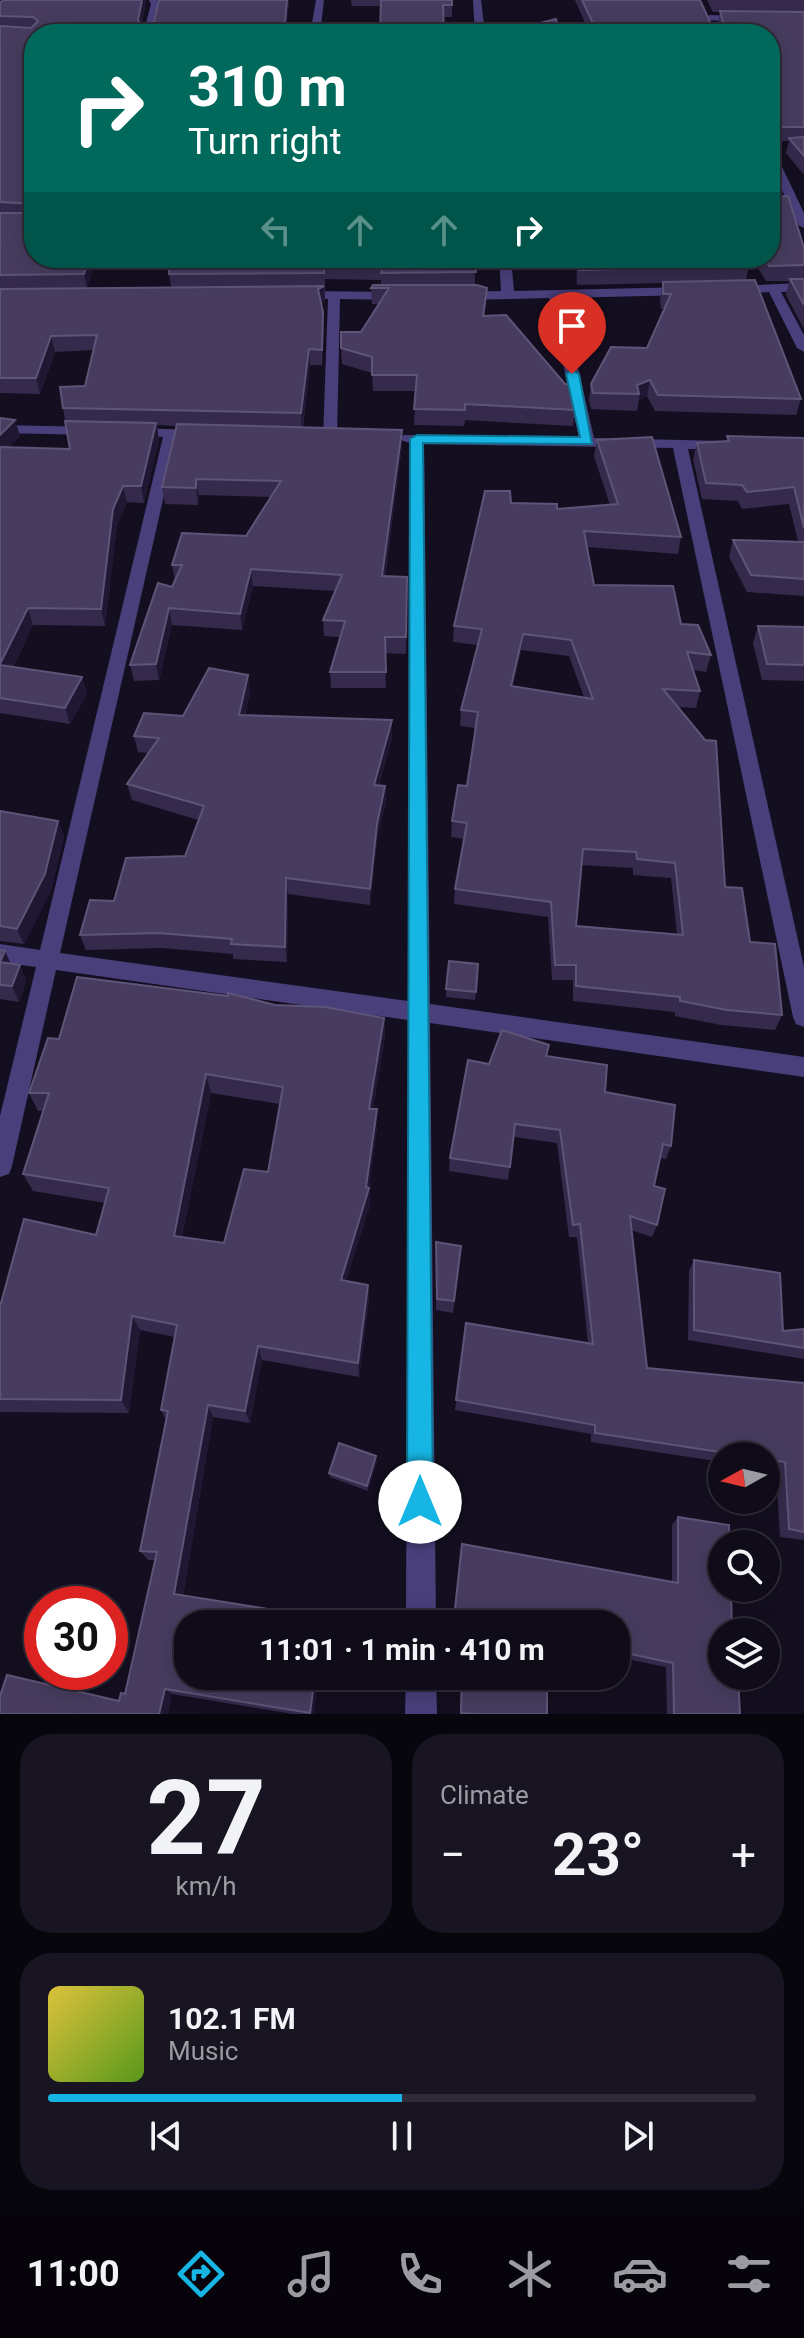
<!DOCTYPE html>
<html lang="en">
<head>
<meta charset="utf-8">
<style>
  :root { --surface:#0f0b18; --page:#181421; --text:#f1f3f6; --muted:#9b9ba2; --line:#2f2b37; --accent:#16b5e4 }
  body { margin:0; font-family:Roboto,sans-serif; background:var(--page); color:var(--text); height:100vh; display:flex; flex-direction:column; font-size:30px; white-space:nowrap }
  * { box-sizing:border-box; margin:0 }
  p { font-size:26px; color:var(--muted) }
  .icon { flex:none; width:44px; height:44px; fill:none; stroke:currentColor; stroke-width:2; stroke-linecap:round; stroke-linejoin:round }
  .map { position:relative; height:1714px; overflow:hidden }
  .drawer { display:flex; flex-direction:column; gap:20px; padding:20px; background:#08060d; flex:1 }
  .drawer>* { flex:none }
  .hud { position:absolute; left:24px; top:24px; width:756px; height:244px; border-radius:32px; box-shadow:0 4px 20px #0003,0 0 0 2px var(--line); background:#00695c; color:#fff; overflow:hidden }
  .needle { width:52px; rotate:262deg }
  .tools { position:absolute; left:708px; top:1442px; display:grid; gap:16px }
  .tools a { display:grid; place-items:center; width:72px; height:72px; border-radius:50%; background:var(--surface); box-shadow:0 4px 20px #0003,0 0 0 2px var(--line); font-size:40px }
  .speed { position:absolute; left:24px; top:1586px; display:flex; gap:16px; font-size:40px; font-weight:700; text-align:center }
  .speed>* { display:grid; place-content:center; width:104px; height:104px; border-radius:50%; background:var(--surface); box-shadow:0 4px 20px #0003,0 0 0 2px var(--line); line-height:1 }
  .speed .limit { border:12px solid #d22; background:#fff; color:#111 }
  .pin { position:absolute; display:grid; place-items:center; width:68px; height:68px; color:#fff; margin:-82px -34px; border-radius:50% 50% 50% 0; rotate:-45deg; box-shadow:0 0 8px #0007 }
  .pin .icon { rotate:45deg }
  .me { position:absolute; width:88px; margin:-44px; rotate:0deg; stroke-linejoin:round; filter:drop-shadow(0 0 6px #0008) }
  .turn { display:flex; align-items:center; gap:28px; height:168px; padding:0 32px; font-size:36px }
  .turn .icon { width:104px; height:104px; stroke-width:2.5 }
  .turn b { display:block; font-size:56px; line-height:68px }
  .lanes { display:flex; align-items:center; height:76px; padding:0 32px; background:#0003; justify-content:center; gap:40px; direction:ltr }
  .lanes .off { opacity:.35 }
  .big { font-size:60px; font-weight:700; line-height:1.1 }
  .drawer .widget { flex:1; display:flex; flex-direction:column; justify-content:center; gap:12px; min-width:0; padding:0 28px; border-radius:32px; background:var(--page) }
  .drawer .dial { align-items:center; gap:0 }
  .dial b { font-size:104px; line-height:1 }
  .song { display:flex; align-items:center; gap:24px }
  .cover { width:96px; height:96px; border-radius:12px; background:linear-gradient(135deg,hsl(50 70% 55%),hsl(90 70% 35%)) }
  .played { height:8px; border-radius:4px; background:linear-gradient(90deg,var(--accent) 50%,var(--line) 50%) }
  .keys { display:flex; justify-content:space-around; direction:ltr }
  .heat { display:flex; justify-content:space-between; align-items:center; font-size:44px; direction:ltr }
  .drawer .tiles { flex:1; display:grid; gap:20px; grid-template-columns:1fr 1fr }
  .widget:last-child { grid-column:span 2 }
  .trip { position:absolute; left:174px; top:1610px; width:456px; height:80px; border-radius:32px; background:var(--surface); box-shadow:0 4px 20px #0003,0 0 0 2px var(--line); font-weight:700; line-height:80px; text-align:center }
  .tabs { display:flex; height:128px; justify-content:space-around; align-items:center; background:#06040a; color:var(--muted) }
  .tabs .icon { width:56px; height:56px }
  .tabs .current { color:var(--accent) }
  .tabs b { font-size:36px; color:var(--text) }
  .map>svg:first-child { display:block }
</style>
</head>
<body>
<div class="map">
<svg width="804" height="1714" viewBox="0 0 804 1714">
  <rect width="100%" height="100%" fill="#140f20"/>
  <g fill="none" stroke-linecap="round" stroke-linejoin="round">
    <path fill="#493f7b" fill-rule="evenodd" d="M149,0H157L159,4L153,34H143L151,4Z
      M316,0H324L320,34H310Z
      M473,0H481L485,34H475Z
      M709,15L745,16L749,19L745,22L706,20Z
      M770,149L775,152L804,213V228L798,225L770,164Z
      M499,258H511L514,291L688,287L694,291L688,295L562,298L594,438L724,441L731,445L724,449H688L804,967V1027L796,1024L793,1017L673,448L424,444L430,1004L804,1057V1077L430,1023L436,1624H406L408,1020L56,970L12,1166L9,1174L0,1177V1116L36,967L0,962V944L40,950L163,437L132,436L125,432L132,428L200,430L207,434L205,437L177,438L60,953L408,1001L410,443L397,439L404,435L579,438L549,298L460,300L454,296L460,292L501,291Z
      M804,283V291L781,292L804,335V352L797,348L769,292L732,294L726,290L732,286Z
      M300,291L396,292L402,296L396,300L340,299L337,438L330,442L323,438L328,299L296,298L294,295Z
      M0,425L92,427L99,431L92,435L0,433Z
      M406,1676H436L437,1714H405Z"/>
  </g>
  <path fill="#352a4c" fill-rule="evenodd" d="M146,0L142,24L154,22L159,0H289L286,34L34,258H97L87,288L171,287L169,274V258H475V285L486,304L484,316L575,410L573,426L465,420L464,426L414,425L416,391H373L372,373L342,364L341,348L361,332L379,304H372L371,288L381,285V280L325,279V301L321,303L324,327L322,365H310L303,427L402,446L385,576L407,577L406,654L385,653L386,688H331L330,672L340,637L324,636L323,620L335,591L253,586L242,630L172,625L159,680L134,681L130,665L175,581L172,565L246,536L271,497L199,495L198,505L165,504L162,487L176,426L157,425L159,440L144,503L127,502L117,526L105,626L33,625L13,667L82,677L87,694L70,724L0,713V418L20,436L9,447L70,449L63,408L85,386L93,350L55,352L40,394L0,393V3Z
    M351,0H452V17H443L380,6H352Z
    M575,0H700L711,24H718L720,12H713L707,0H804V175L786,153L789,141H776L770,133V34H590Z
    M804,248V329L786,295L789,281H766L753,260L748,263L749,266L746,280L801,399L796,415L655,411L647,396L639,400L637,411L591,409L589,400L591,384L647,348L664,309H661L660,298L663,283L577,285L576,258H770Z
    M727,436L804,438V596L747,592L729,557L733,540L798,541L789,504L742,509L738,501L702,499L693,459L697,443L726,442Z
    M597,440L681,537L678,554L587,547L594,585L681,624L711,655L706,672L693,670L700,691L696,708L678,707L725,887L782,1015L775,1030L721,1025L675,1016V1012L573,1001V980H552L548,917L454,904L455,889L464,839L451,837L452,821L467,786L475,728L460,726L461,710L478,645L453,642L454,626L511,503L557,509L610,505L594,456ZM521,650L569,656L584,697L513,686ZM582,865L633,868V875L671,878L677,934L576,926Z
    M758,626L804,627V681L762,680L753,643Z
    M248,675L250,691L245,715L392,737L379,785L385,786L386,802L377,840L370,905L288,894L287,962L233,959V954L162,948L86,950L80,935L114,901L185,856L198,820L132,800L127,784L148,753L138,752L134,736L183,716Z
    M0,811L58,821L64,837L51,890L24,944L0,941Z
    M0,950L5,951L11,964L20,965L26,981L19,1002L0,999Z
    M449,961L478,964L475,1000L446,997Z
    M275,1005L384,1018L385,1037L373,1109L377,1127L369,1188L370,1205L346,1281L368,1285L369,1300L359,1377L262,1360L250,1423L213,1417L183,1596L324,1618L326,1624H188L319,1676L313,1714H293L172,1694L119,1701L125,1694L156,1560H148L140,1551L166,1420L161,1410L175,1337L140,1330L129,1413L0,1412V1303L96,1235L105,1203L33,1191L23,1174L43,1111H38L29,1093L59,1039ZM211,1093L280,1104L268,1172L224,1243L182,1237Z
    M549,1045L547,1057L605,1092L671,1146L666,1159L660,1158L654,1186L657,1225L652,1237L631,1230L647,1368L804,1383V1540L780,1537L776,1470L766,1469V1456H722V1462L591,1442V1434L455,1410L466,1323L588,1343L577,1237H569L557,1143L514,1137L508,1180L449,1171L450,1158L489,1064Z
    M436,1242L461,1246L453,1313L436,1310Z
    M694,1260L783,1331L804,1329V1359L688,1340L689,1271Z
    M377,1461L368,1491L330,1477L329,1473Z
    M678,1517L722,1632L740,1714H667L666,1667L616,1657V1624L453,1623L462,1544L672,1582V1525Z
    M461,1676H547V1714H460Z"/>
  <path fill="#201733" d="M142,0H146L140,33L138,20Z
    M287,0H289L286,34H284Z
    M89,258H97L87,289L84,274Z
    M742,258H754L753,260L740,267Z
    M324,286L325,301L319,304L318,289Z
    M323,312L324,327L322,365V350Z
    M51,336L55,352L40,394L36,378Z
    M309,349L310,365L302,429L301,413Z
    M650,380L647,396L639,400V394L637,385Z
    M15,420L20,436L0,457V435Z
    M156,423L159,440L144,503L141,486Z
    M402,430V446L382,593V576Z
    M196,479L199,495L198,505L196,488Z
    M123,486L127,502L117,526L105,626L101,609L113,509Z
    M251,569L253,586L242,630L240,614Z
    M28,608L33,625L5,682L0,664Z
    M169,608L172,625L159,680L156,664Z
    M523,634L521,650L509,702L511,686Z
    M248,675L250,691L241,732L239,715Z
    M82,677L87,694L70,724L65,708Z
    M392,720V737L374,801V785Z
    M385,786L386,802L377,840L370,905V889L377,824Z
    M58,821L64,837L51,890L24,944L17,929Z
    M286,878L288,894L287,962L285,947Z
    M5,951L12,967L0,963Z
    M20,965L26,981L19,1002L12,986Z
    M384,1018L385,1037L370,1127L369,1109Z
    M206,1074L211,1093L179,1252L174,1236Z
    M377,1109V1127L369,1190V1188L370,1205L342,1295L341,1280L366,1187Z
    M368,1285L369,1300L359,1377L358,1363Z
    M132,1316L140,1330L129,1413L121,1400Z
    M258,1346L262,1360L250,1423L245,1411Z
    M208,1405L213,1417L182,1602L174,1594Z
    M376,1456L377,1461L368,1491L367,1486Z
    M315,1676H319L313,1714H311Z
    M165,1689L172,1694L168,1714H159Z"/>
  <path fill="#473c5f" stroke="#5e5477" stroke-width="2" fill-rule="evenodd" d="M3,0H142L138,20L141,24L154,22L159,0H287L284,34H34V258H89L84,274L0,275V213H31L34,204L0,202V26L31,28L38,21L33,17L0,16V3Z
    M381,0H452V5H443L444,34H380Z
    M582,0H700L711,24L723,23L720,11L804,12V127H779L770,115V34H598Z
    M556,19L560,34H493L492,31H541L540,23Z
    M804,137V156L789,138Z
    M788,196L804,248V265L769,266L765,258H770V197Z
    M169,258H475L476,272L381,273L385,265L324,264V273L169,274Z
    M578,258H746L749,266L579,270Z
    M790,279H804V305Z
    M755,280L801,399L658,395L650,380L637,385L639,394L593,393L591,384L611,347L647,348L671,294H663V282Z
    M373,285H477L487,288L483,316L506,315L565,384H570L575,410L465,404V410L414,409L417,375H372V357L341,348V332H361L389,288H371Z
    M324,286L318,289L323,312L322,350L309,349L301,413L63,408L60,387L85,386L97,335L51,336L36,378H0V289Z
    M0,418L15,420L0,435Z
    M65,421L156,423L141,486H123L113,509L101,609L28,608L0,664V447L70,449Z
    M177,424L402,430L382,576L407,577L406,637H385L386,672H330L345,621L323,620L342,575L251,569L240,614L169,608L156,664L130,665L158,583L172,587L182,565H172L182,533L246,536L281,481L196,479V488L162,487Z
    M727,436L804,438V528L794,487L747,492L742,485L706,483L697,443L729,441Z
    M652,437L681,537L584,531L594,585L673,586L681,624L698,625L711,655L687,652L700,691L663,689L705,740L716,741L725,887L742,888L750,942L775,944L782,1015L727,1010L680,1001V997L576,986V965H555L551,902L455,889L467,823L452,821L458,785L467,786L478,712L461,710L482,629L454,626L485,491H510L511,503L557,504V509L618,504L597,440ZM523,634L571,640L593,699L511,686ZM583,849L636,852L637,859L675,863L683,935L576,926Z
    M733,540L804,542V579L751,575Z
    M758,626L804,627V665L767,664Z
    M0,665L82,677L65,708L0,698Z
    M209,668L248,675L239,715L392,720L374,785L385,786L377,824L370,889L286,878L285,947L231,944L232,939L158,933L80,935L90,900L114,901L126,858L185,856L204,806L127,784L159,738L134,736L144,713L183,716Z
    M0,811L58,821L45,874L17,929L0,926Z
    M0,950L5,951L0,962Z
    M449,961L478,964L476,992L446,989Z
    M0,962L20,965L12,986L0,985Z
    M77,977L228,996V993L275,1005L325,1007L384,1018L369,1109H377L366,1187L369,1188L341,1280L368,1285L358,1363L258,1346L245,1411L208,1405L174,1594L324,1618L323,1624H188V1676H315L310,1713L165,1689L159,1714H0V1696L7,1675L119,1701L121,1693L125,1694L157,1552L140,1551L168,1411L161,1410L177,1325L132,1316L121,1400L0,1399V1303H1L24,1219L96,1235L109,1188L23,1174L49,1093H29L48,1038L59,1039ZM206,1074L283,1087L268,1172L244,1169L224,1243L174,1236Z
    M502,1030L549,1045L546,1056L607,1065L605,1092L675,1105L671,1146L663,1144L654,1186L665,1189L657,1225L630,1216L647,1368L804,1383V1532L789,1529L785,1462L766,1459V1456H746L595,1433V1425L456,1400L466,1323L593,1344L580,1224L573,1225L560,1130L515,1124L510,1167L450,1158L468,1060L489,1064Z
    M436,1242L461,1246L454,1301L437,1299Z
    M694,1260L780,1273L783,1331L804,1329V1348L694,1330Z
    M339,1443L376,1456L367,1486L329,1473Z
    M678,1517L729,1525V1544H722V1588H731L732,1632H722V1676H738L740,1714H674L673,1663L616,1651V1624H464V1619L454,1618L462,1544L678,1583Z
    M462,1676H547V1714H475L461,1713Z"/>
  <path fill="#16b5e4" stroke="#0e7694" stroke-width="2" d="M572,370L579,374L592,444L423,443L433,1502L430,1511L420,1515L411,1511L407,1502L410,439L417,435L580,437L566,374Z"/>
</svg>
<div class="tools">
<a><svg class="needle" viewBox="-14 -14 28 28"><path d="M0-13l5 13h-10z" fill="#e53935"/><path d="M0 13l5-13h-10z" fill="#9b9ba2"/></svg></a>
<a><svg class="icon" aria-label="search" viewBox="0 0 24 24"><circle cx="10" cy="10" r="6"/><path d="M15 15l6 6"/></svg></a>
<a><svg class="icon" aria-label="layers" viewBox="0 0 24 24"><path d="M12 4l9 5-9 5-9-5zM3 14l9 5 9-5"/></svg></a>
</div>
<div class="speed"><div class="limit">30</div></div>
<div class="pin" style="left:572px;top:374px;background:#d93025"><svg class="icon" aria-label="arrive" viewBox="0 0 24 24"><path d="M6 21V4h12l-3 4 3 4H6"/></svg></div>
<svg class="me" style="left:420px;top:1502px" viewBox="-20 -20 40 40"><circle r="19" fill="#fff"/><path d="M0-13L10 11 0 6-10 11z" fill="#16b5e4"/></svg>
<div class="trip">11:01 · 1 min · 410 m</div>
<div class="hud">
<div class="turn"><svg class="icon" aria-label="right" viewBox="0 0 24 24"><path d="M7 20v-9h11M14 6l5 5-5 5"/></svg><div><b>310 m</b>Turn right</div></div>
<div class="lanes"><svg class="icon off" aria-label="left" viewBox="0 0 24 24"><path d="M17 20v-9H6M10 6l-5 5 5 5"/></svg><svg class="icon off" aria-label="ahead" viewBox="0 0 24 24"><path d="M12 20V5M6 11l6-6 6 6"/></svg><svg class="icon off" aria-label="ahead" viewBox="0 0 24 24"><path d="M12 20V5M6 11l6-6 6 6"/></svg><svg class="icon" aria-label="right" viewBox="0 0 24 24"><path d="M7 20v-9h11M14 6l5 5-5 5"/></svg></div>
</div>
</div>
<section class="drawer">
<div class="tiles">
<div class="widget dial"><b>27</b><p>km/h</p></div>
<div class="widget"><p>Climate</p>
<div class="heat"><a>−</a><b class="big">23°</b><a>+</a></div>
</div>
<div class="widget">
<div class="song"><i class="cover"></i><div><b>102.1 FM</b><p>Music</p></div></div>
<div class="played"></div>
<div class="keys"><svg class="icon" aria-label="previous" viewBox="0 0 24 24"><path d="M18 5L8 12l10 7zM5 5v14"/></svg><svg class="icon" aria-label="pause" viewBox="0 0 24 24"><path d="M8 5v14M16 5v14"/></svg><svg class="icon" aria-label="next" viewBox="0 0 24 24"><path d="M6 5l10 7-10 7zM19 5v14"/></svg></div>
</div>
</div>
</section>
<nav class="tabs">
<b>11:00</b>
<svg class="icon current" aria-label="directions" viewBox="0 0 24 24"><path d="M12 3l9 9-9 9-9-9zM9 14v-3h6M13 9l2 2-2 2"/></svg>
<svg class="icon" aria-label="music" viewBox="0 0 24 24"><path d="M9 18V5l10-2v13"/><circle cx="6" cy="18" r="3"/><circle cx="16" cy="16" r="3"/></svg>
<svg class="icon" aria-label="phone" viewBox="0 0 24 24"><path d="M5 4h4l2 5-3 2q2 4 5 5l2-3 5 2v4C11 20 4 13 5 4z"/></svg>
<svg class="icon" aria-label="climate" viewBox="0 0 24 24"><path d="M12 3v18M4 7l16 10M4 17L20 7"/></svg>
<svg class="icon" aria-label="car" viewBox="0 0 24 24"><path d="M5 17H2v-5l4-1 3-4h7l3 4 3 1v5h-3M9 17h6M6 11h13"/><circle cx="7" cy="17" r="2"/><circle cx="17" cy="17" r="2"/></svg>
<svg class="icon" aria-label="filters" viewBox="0 0 24 24"><path d="M4 7h16M4 17h16"/><circle cx="9" cy="7" r="2"/><circle cx="15" cy="17" r="2"/></svg>
</nav>
</body>
</html>
